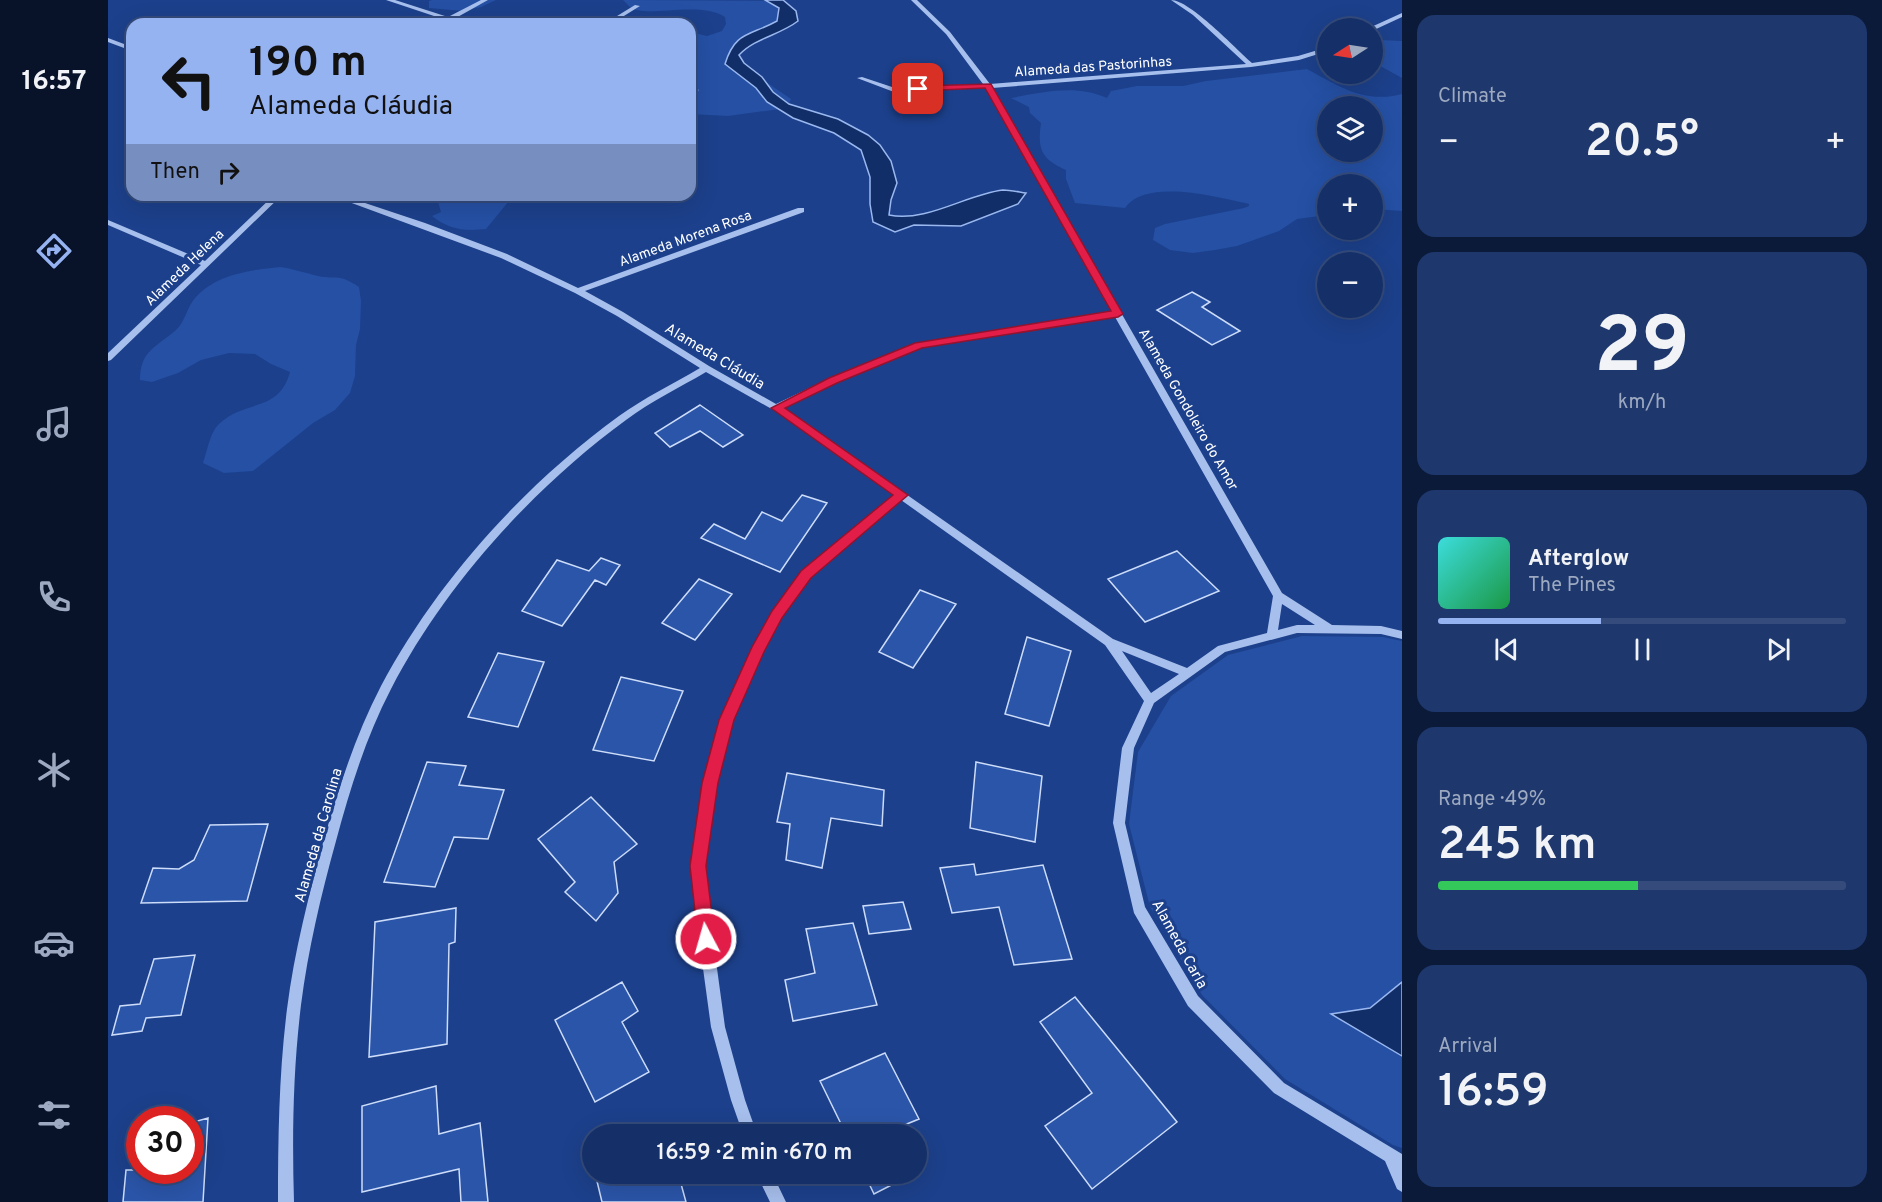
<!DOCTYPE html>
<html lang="en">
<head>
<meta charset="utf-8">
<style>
  :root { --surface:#153068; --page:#1e386e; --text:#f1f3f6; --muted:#9da9c0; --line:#344b7c; --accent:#95b2f1 }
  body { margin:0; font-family:Overpass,sans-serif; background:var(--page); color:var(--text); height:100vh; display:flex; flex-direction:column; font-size:22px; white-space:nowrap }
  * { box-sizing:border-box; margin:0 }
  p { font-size:20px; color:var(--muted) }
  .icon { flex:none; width:33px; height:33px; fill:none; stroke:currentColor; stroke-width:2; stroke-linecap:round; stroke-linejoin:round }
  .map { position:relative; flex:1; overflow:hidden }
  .sheet { display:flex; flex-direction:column; gap:15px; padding:15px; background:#0c1a39; width:480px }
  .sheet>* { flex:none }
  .hud { position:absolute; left:18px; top:18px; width:570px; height:183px; border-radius:18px; box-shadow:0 6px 24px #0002,0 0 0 2px var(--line); background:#95b2f1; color:#111; overflow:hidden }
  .needle { width:39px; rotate:258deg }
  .controls { position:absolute; left:1209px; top:18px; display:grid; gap:12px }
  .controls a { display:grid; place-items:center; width:66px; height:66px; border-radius:50%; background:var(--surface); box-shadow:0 6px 24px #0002,0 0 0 2px var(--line); font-size:30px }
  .speed { position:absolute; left:18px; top:1106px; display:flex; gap:12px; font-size:30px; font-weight:700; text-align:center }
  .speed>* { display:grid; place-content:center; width:78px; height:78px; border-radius:50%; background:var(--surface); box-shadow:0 6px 24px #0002,0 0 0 2px var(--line); line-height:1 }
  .speed .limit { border:9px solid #d22; background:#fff; color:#111 }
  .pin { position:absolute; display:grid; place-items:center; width:51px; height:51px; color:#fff; margin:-26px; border-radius:12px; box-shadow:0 3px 9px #0006 }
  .me { position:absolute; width:66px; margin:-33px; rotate:354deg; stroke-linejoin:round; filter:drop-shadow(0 0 4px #0008) }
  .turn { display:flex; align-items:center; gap:21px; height:126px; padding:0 24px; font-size:27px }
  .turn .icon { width:78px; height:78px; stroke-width:2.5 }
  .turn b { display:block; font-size:42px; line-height:51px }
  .then { display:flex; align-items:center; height:57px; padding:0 24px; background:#0003; gap:12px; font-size:22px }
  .big { font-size:45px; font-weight:600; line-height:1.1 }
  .sheet .tile { flex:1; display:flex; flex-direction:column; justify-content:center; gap:9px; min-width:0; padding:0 21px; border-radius:18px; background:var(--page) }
  .sheet .dial { align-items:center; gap:0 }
  .dial b { font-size:78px; line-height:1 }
  .song { display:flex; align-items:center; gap:18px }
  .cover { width:72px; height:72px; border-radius:9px; background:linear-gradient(135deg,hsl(180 70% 55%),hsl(140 70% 35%)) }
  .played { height:6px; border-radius:3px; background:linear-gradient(90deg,var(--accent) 40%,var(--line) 40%) }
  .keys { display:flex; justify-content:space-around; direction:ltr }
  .heat { display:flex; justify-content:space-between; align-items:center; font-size:33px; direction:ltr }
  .charge { height:9px; border-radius:4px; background:linear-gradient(90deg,#34c759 49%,var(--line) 0) }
  .trip { position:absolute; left:474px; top:1124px; width:345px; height:60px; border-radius:30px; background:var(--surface); box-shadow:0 6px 24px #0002,0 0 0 2px var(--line); font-weight:600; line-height:60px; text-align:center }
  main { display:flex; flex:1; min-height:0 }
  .tab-bar { display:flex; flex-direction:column; width:108px; justify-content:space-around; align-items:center; background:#08132a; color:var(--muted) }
  .tab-bar .icon { width:42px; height:42px }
  .tab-bar .on { color:var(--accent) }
  .tab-bar b { font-size:27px; color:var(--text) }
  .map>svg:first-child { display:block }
</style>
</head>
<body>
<main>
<nav class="tab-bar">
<b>16:57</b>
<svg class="icon on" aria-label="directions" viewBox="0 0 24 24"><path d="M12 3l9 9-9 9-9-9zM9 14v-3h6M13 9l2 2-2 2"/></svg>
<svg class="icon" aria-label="music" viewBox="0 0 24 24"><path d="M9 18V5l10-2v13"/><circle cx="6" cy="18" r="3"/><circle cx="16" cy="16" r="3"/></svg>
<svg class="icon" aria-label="phone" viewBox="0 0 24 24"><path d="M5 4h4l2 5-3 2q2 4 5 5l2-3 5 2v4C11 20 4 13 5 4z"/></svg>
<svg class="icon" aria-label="climate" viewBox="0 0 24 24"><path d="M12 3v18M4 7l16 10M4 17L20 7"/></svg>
<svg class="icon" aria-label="car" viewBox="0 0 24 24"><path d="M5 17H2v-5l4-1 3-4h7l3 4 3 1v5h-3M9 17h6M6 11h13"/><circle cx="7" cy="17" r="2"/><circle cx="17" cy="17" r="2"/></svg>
<svg class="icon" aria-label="filters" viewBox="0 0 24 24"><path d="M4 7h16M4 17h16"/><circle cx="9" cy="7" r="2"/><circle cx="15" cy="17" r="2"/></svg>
</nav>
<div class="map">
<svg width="1294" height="1202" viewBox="0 0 1294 1202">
  <rect width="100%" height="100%" fill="#1c408b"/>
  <path fill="#2550a4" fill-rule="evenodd" d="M388,0L373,7L355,11L321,8V1L324,0Z
    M515,0L677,1L680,8L675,29L639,46L630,53L639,69L683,99L679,108L620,116L582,114V79L589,71L582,65V32L599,36L614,31L618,24L617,17C591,0 537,19 522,7C519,5 518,2 515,0Z
    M1272,40L1294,41V78L1265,62V44Z
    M1199,69C1230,86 1257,104 1294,94V211L1265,209L1264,184H1220L1219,215L1189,219L1171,231L1129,246L1107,250L1085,253L1062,250L1045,240L1047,228L1057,224L1136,208L1141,206V204C1109,197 1038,178 1017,208L967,203L958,179V170C934,159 929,150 933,123L922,113L921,107L903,98C935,92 968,84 999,98L1003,91L1029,86H1075L1098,81ZM1264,106V152H1220V106Z
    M328,195H406L378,229C356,231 342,230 324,216L333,212Z
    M172,267C186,269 197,273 210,276C231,280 230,273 251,287L253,301L252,329L248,345L247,376L242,393L227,410L205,423L145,471L116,473L95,463C99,452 102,432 111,424C137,399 171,413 182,372L163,364L147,354L121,353L93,360L70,373L44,382L32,380C32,350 49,347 68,330C77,322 79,307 87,298C108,274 142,270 172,267Z
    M1194,636L1275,637L1294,641V1148L1285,1145L1177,1079L1094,995L1042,907L1021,824L1030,752L1063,696L1120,655Z"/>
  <path fill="#122e69" stroke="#9ab8ef" stroke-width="1.5" d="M657,0H675L688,11L690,21C672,35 647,38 631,55L636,63L654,77L665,92L681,104L730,119L760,135L772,145L783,161L789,183L783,200L781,215C818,223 859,194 895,190C902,190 911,192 918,193L910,204L853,226L806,225L787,232L765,222L762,204V177L753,150L726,133L685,118L659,102L648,88L617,64C627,31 642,36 669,21L671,8Z
    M1294,982V1056L1223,1014L1262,1008Z"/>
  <path fill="#2b55a9" stroke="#ccdcf9" stroke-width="1.5" d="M1084,292L1102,302L1094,307L1132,331L1104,345L1049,310Z
    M592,405L635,435L615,447L592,431L562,447L547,433Z
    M694,495L719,503L672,572L593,538L606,524L637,539L654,512L674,521Z
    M1069,551L1111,591L1037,622L1000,579Z
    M493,558L512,565L498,585L487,580L454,626L414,611L449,560L481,571Z
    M591,579L624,594L587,640L554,623Z
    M812,590L848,604L805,668L771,652Z
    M919,637L963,651L941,726L897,714Z
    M390,653L436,662L410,727L360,717Z
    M513,677L575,691L546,761L485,750Z
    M319,762L358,766L351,785L396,790L380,839L346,837L327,887L276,882Z
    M868,762L934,776L927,842L862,828Z
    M679,773L776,790L774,826L723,818L714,868L678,860L682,824L669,822Z
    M483,797L529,844L506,862L510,893L488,921L457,892L467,882L430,839Z
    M160,824L139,901L33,903L45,868L71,869L86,860L102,825Z
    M866,864L868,875L935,865L964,959L906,965L891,907L844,913L832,868Z
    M795,902L803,929L761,934L755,906Z
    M348,908L347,942L341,944L339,1044L261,1057L267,922Z
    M745,923L769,1005L685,1021L677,980L707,973L698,929Z
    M87,955L73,1015L38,1018L34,1031L4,1035L12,1006L32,1004L46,959Z
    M514,982L530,1011L514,1022L541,1072L487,1102L447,1020Z
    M967,997L1069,1122L984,1189L937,1126L984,1093L932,1022Z
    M777,1053L811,1119L789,1128L792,1134H738L712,1081Z
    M328,1086L331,1134L372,1123L380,1202H353L351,1169L254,1192V1106Z
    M100,1118L95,1202H15L18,1170H82V1123Z
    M487,1173H570L578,1202H494Z
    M756,1173H807L766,1194Z"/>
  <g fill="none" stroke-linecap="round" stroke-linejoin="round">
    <path fill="#a7bfed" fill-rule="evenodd" d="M278,0H287L340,17L373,0H380L346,19L359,24H350Z
      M803,0H809L842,32L882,84L1138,64L1085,15L1063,0C1082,0 1128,49 1144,63L1190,56L1220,47V51L1191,60L1143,67L884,88L1174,593L1224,625L1273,626L1294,631V639L1273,634L1189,633L1117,652L1046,703L1026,748L1017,823L1037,907L1090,996L1176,1083L1294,1154V1192L1289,1189L1277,1161L1166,1093L1080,1006L1026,913L1005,823L1014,748L1036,701L997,645L793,500L702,577L673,618L654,651L625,720L608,782L596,866L605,939L617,1027L637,1100L649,1134H635L623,1100L603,1027L591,939L584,866L596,782L613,720L644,651L665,612L694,571L787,495L676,416L598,372C571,388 543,401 518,420C425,488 336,586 283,689C258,737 242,789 228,841C213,895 200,950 193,1005C185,1071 184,1136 186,1202H170C170,1137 171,1073 179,1009C186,952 201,895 216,839C231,787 248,734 273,686C329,581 415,486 511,416C536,398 565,384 592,368L509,316L467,293L393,258L222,195H233L317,223L399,254L470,288L690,208H696V212L477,291L515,312L601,366L668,404L722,378L808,343L1005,312L878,88L786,92L749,78L754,77L787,88L875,84L838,34ZM1007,317L1165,596L1159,633L1110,646L1079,668L1005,639L675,408L728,382L813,347ZM1174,604L1207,625H1189L1170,630ZM1014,651L1071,674L1043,693Z
      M527,5L532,6L503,24H496Z
      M1294,13V17L1266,30L1261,28Z
      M0,38L24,47V51L0,42Z
      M582,86L591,90L588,92L582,90Z
      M166,195H174L3,360L0,361V353L93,265L0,225V220L97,261Z
      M648,1173H664L678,1202H662Z"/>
  </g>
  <path fill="#e11d48" stroke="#92132f" stroke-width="1.5" d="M883,84L1015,314L1010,317L814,348L729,383L677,408L800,495L703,578L674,618L656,652L626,720L610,783L598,866L607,939L604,945L598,947L592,945L590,939L582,866L594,783L611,720L644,647L664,611L693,571L785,495L663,408L721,378L807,343L1003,311L877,88L810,91L806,89L810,86Z"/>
  <g text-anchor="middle" stroke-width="6" stroke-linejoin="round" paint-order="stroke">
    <g font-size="14" fill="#fff" stroke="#1c408b">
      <text transform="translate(985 66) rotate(-4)" y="5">Alameda das Pastorinhas</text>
      <text transform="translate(577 238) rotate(-20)" y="5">Alameda Morena Rosa</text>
      <text transform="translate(76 267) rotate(-44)" y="5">Alameda Helena</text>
      <text transform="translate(1081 409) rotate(60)" y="5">Alameda Gondoleiro do Amor</text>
    </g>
    <g font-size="15" fill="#fff" stroke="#1c408b">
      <text transform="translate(607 356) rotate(31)" y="5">Alameda Cláudia</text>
      <text transform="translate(210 835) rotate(-74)" y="5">Alameda da Carolina</text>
      <text transform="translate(1072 944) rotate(61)" y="5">Alameda Carla</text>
    </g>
  </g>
</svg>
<div class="controls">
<a><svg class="needle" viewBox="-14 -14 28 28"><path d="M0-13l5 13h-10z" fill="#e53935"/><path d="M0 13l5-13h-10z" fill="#9da9c0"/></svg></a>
<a><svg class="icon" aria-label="layers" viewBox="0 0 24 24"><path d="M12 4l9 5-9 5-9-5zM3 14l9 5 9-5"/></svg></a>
<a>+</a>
<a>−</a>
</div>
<div class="speed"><div class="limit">30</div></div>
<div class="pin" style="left:810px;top:89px;background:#d93025"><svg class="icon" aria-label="arrive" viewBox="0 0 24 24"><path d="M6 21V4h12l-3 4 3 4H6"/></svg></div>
<svg class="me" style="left:598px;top:939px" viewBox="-20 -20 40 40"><circle r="17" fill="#e11d48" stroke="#fff" stroke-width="3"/><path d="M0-11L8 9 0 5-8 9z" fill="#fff"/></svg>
<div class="trip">16:59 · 2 min · 670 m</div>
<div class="hud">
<div class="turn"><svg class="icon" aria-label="left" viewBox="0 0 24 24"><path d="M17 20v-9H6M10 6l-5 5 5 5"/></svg><div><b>190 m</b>Alameda Cláudia</div></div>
<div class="then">Then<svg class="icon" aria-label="right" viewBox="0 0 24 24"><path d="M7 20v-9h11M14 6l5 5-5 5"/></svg></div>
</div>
</div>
<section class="sheet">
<div class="tile"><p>Climate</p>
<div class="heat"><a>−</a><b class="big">20.5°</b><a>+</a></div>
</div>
<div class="tile dial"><b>29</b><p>km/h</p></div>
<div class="tile">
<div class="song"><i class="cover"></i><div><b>Afterglow</b><p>The Pines</p></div></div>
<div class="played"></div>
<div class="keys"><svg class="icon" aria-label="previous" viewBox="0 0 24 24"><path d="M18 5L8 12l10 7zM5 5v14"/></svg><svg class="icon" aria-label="pause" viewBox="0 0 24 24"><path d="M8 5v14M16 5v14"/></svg><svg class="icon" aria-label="next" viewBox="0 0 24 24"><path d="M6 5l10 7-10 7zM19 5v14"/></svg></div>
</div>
<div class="tile"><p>Range · 49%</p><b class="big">245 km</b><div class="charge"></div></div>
<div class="tile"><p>Arrival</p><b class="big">16:59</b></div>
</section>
</main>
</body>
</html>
